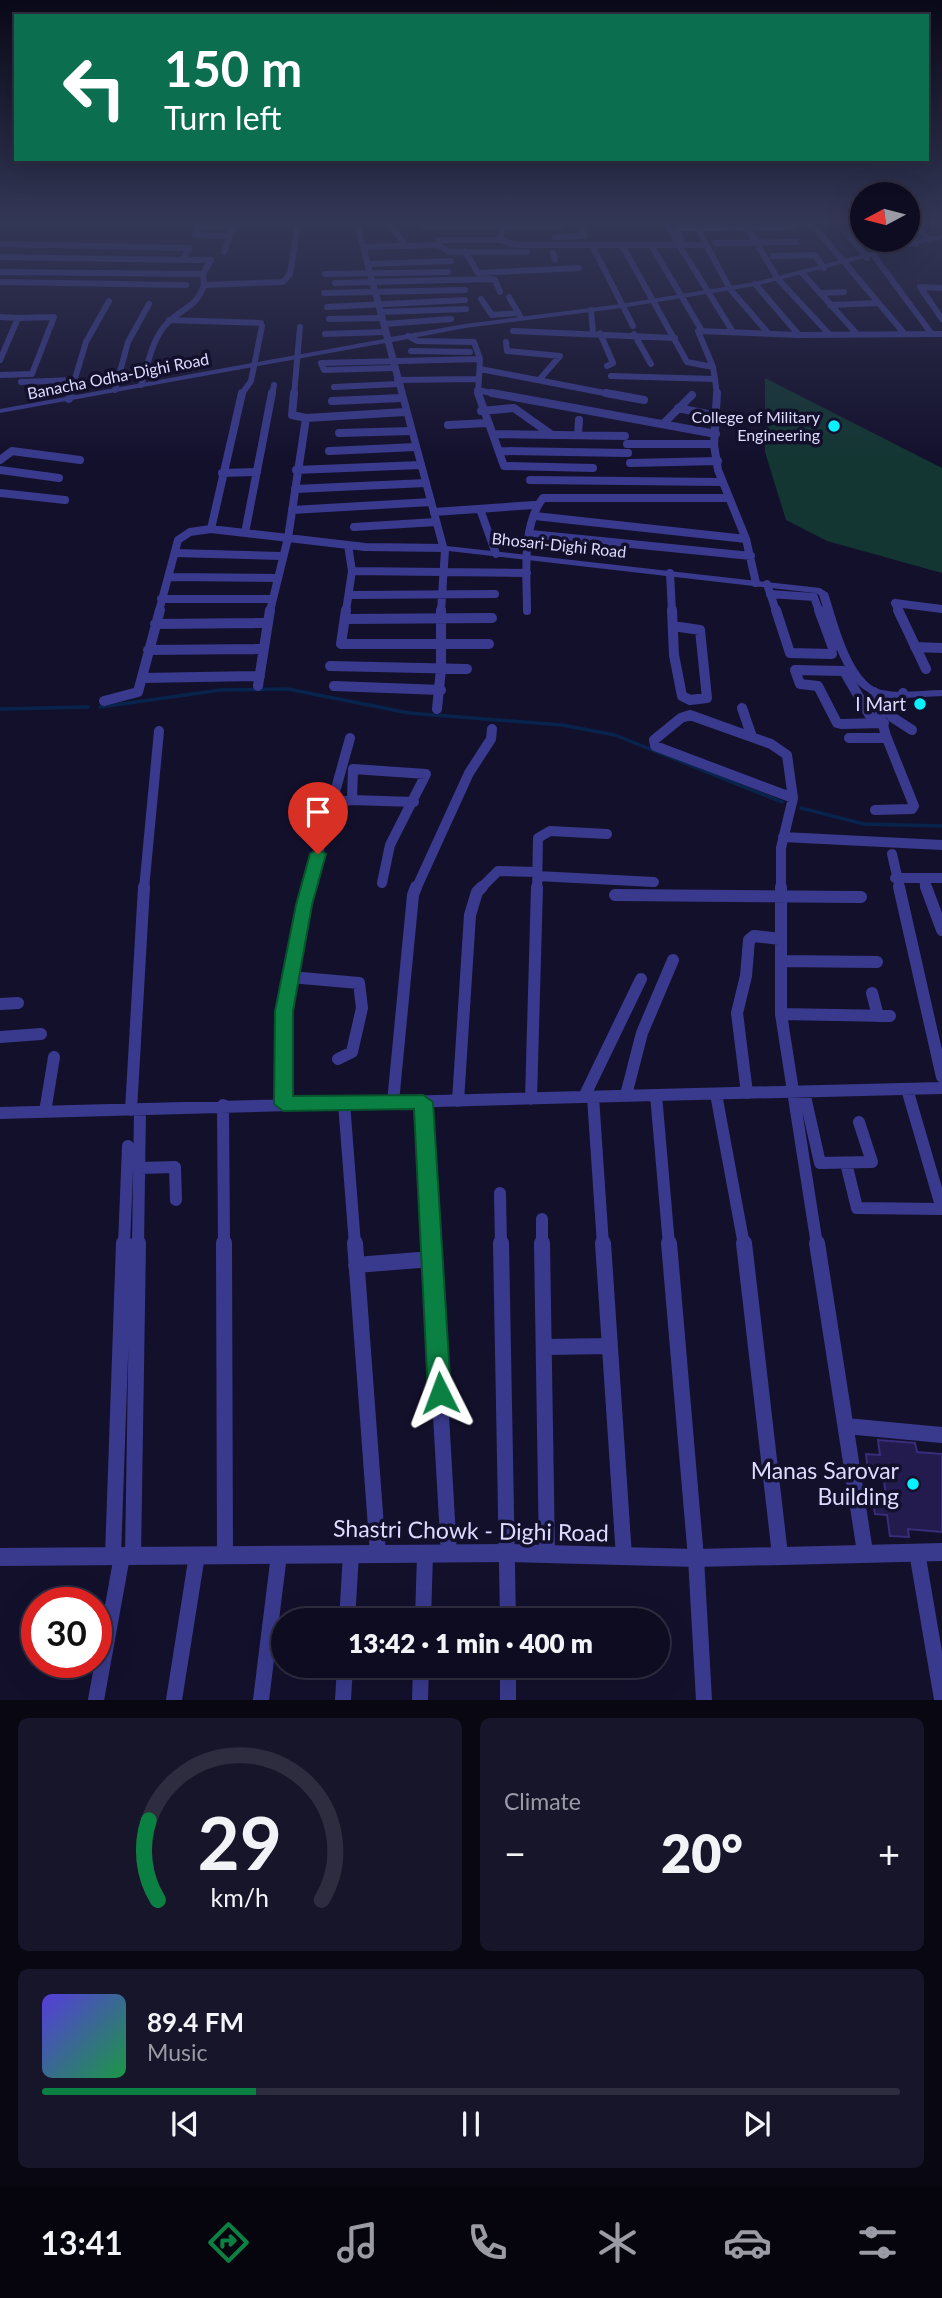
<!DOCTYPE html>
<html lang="en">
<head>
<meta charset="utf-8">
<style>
  :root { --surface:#0e0c21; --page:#17152a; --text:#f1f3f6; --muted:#9b9ba5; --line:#2e2c3f; --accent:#0b8043 }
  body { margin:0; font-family:Lato,sans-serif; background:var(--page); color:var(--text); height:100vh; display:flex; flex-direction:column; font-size:26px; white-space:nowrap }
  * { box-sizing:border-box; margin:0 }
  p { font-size:23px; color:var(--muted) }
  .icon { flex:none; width:38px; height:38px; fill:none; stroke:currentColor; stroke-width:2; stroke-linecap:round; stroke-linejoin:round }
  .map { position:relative; height:1700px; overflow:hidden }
  .side { display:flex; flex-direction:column; gap:18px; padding:18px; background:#080712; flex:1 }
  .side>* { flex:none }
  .top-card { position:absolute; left:14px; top:14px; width:915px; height:147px; border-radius:0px; box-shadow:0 7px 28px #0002,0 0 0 2px var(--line); background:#0b6e4f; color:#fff; overflow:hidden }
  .needle { width:46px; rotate:263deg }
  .fabs { position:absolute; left:850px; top:182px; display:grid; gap:14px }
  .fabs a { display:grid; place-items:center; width:70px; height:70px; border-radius:50%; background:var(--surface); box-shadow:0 7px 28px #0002,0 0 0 2px var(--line); font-size:35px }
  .speed { position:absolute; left:21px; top:1587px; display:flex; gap:14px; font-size:35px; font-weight:700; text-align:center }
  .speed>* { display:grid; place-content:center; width:91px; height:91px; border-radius:50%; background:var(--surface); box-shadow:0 7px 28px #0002,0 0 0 2px var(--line); line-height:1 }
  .speed .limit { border:10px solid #d22; background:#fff; color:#111 }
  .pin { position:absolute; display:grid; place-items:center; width:60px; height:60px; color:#fff; margin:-72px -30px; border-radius:50% 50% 50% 0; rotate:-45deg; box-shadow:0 0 7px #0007 }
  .pin .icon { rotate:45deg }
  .me { position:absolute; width:77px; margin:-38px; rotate:357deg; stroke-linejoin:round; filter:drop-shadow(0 0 5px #0008) }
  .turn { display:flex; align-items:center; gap:24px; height:147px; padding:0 35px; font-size:32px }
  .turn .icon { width:91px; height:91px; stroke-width:2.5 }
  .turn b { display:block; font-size:49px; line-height:60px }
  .big { font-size:52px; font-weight:800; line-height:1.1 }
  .side .widget { flex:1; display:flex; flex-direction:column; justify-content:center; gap:10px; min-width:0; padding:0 24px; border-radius:10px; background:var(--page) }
  .side .dial { align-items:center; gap:0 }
  .dial svg { height:182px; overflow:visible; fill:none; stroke:var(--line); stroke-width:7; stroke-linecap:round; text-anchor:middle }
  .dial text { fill:var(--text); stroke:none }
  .song { display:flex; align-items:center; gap:21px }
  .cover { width:84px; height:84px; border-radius:10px; background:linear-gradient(135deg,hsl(250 70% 55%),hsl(140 70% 35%)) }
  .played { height:7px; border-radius:4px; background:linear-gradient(90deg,var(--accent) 25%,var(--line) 25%) }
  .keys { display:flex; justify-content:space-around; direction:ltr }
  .heat { display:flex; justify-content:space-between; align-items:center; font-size:38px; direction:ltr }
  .side .tiles { flex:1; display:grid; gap:18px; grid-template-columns:1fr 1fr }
  .widget:last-child { grid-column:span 2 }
  .trip { position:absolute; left:271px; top:1608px; width:399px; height:70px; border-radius:35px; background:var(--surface); box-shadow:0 7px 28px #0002,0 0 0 2px var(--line); font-weight:800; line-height:70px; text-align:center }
  .dock { display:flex; height:112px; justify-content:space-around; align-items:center; background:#06050d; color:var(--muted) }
  .dock .icon { width:49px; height:49px }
  .dock .current { color:var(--accent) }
  .dock b { font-size:32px; color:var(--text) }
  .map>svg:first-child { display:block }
</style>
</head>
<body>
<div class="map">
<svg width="942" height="1700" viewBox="0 0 942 1700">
  <rect width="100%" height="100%" fill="#13102c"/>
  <path fill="#133633" d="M765,378L942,468V573L827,541L786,520L765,452Z"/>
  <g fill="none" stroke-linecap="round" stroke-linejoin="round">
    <path stroke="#08244c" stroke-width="3.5" d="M100,707L221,690L288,689L409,713L562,725L615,735L782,802
      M0,709L88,707
      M801,808L864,824L942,826"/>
  </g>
  <path fill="#231b4e" stroke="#382c7b" stroke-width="2" d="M878,1440L915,1443L917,1452L942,1454V1532L908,1529L909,1537L890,1536L887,1515L875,1514L872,1495L886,1496L883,1473L868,1472L866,1454L880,1455Z"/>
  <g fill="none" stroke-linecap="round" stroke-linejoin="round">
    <path stroke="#393a8d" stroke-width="6" d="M198,224L195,235L229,236
      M389,224L404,243L403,246
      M666,224L733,332
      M745,224L778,279L830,335
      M812,224L903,332
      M839,224L867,258
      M914,224L929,240
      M940,224L942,227
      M197,226H234
      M423,226H561
      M502,226L500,240L517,245H684
      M676,228H698L706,245H684Z
      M704,228L795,227
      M908,236L916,244
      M555,237L584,236L581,224
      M715,243L796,242
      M0,244L189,248L183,260L0,257
      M438,245L449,252H527
      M592,245L633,326
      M651,245L702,331
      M365,247L438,245V241L443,240H500
      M708,248L730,289L768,333
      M465,251L478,273L579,268
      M224,252L232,231
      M553,253L555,260
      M773,256L815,255L824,268
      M874,256L931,333
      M183,260H211L203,274L204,285L283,282L290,274L298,224
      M369,264L451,261
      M0,272L203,274
      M802,273L857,334
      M325,274L448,272
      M0,282L186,285
      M335,283L490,279L495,280L500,292
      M755,284L799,335
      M942,288L920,287L942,319
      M324,293L465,290
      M820,293L844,292
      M509,297L521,318
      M481,299L492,315L518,313
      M830,305L878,303
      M327,307L465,300
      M591,310L593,333
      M381,312L466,309
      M0,317L18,318L0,360
      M329,319L382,318
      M169,320L261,323
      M384,324L451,319
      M513,331L675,338
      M600,333L613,363L607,366
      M325,334L385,332
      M634,334L651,364
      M408,336L417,341L474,342L480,359
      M506,342L507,351L560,356L539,380
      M411,351L470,352
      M713,367L698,331L799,335L942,334
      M394,368L324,370L321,363L480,359L478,395
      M480,369L615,395
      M0,375L32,374L54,317L18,318
      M611,376L715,379L713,367L687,362L622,245
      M715,379L717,395
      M397,380L479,379
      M21,382L74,380
      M141,385C147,367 152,342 163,328C177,309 196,310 204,285
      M334,387L398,384
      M115,390L128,342L149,304
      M477,390L502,395
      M70,395L86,342L109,301
      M241,395L251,381L262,326
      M272,395L274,385
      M294,395L300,327"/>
    <path stroke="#393a8d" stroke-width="8" d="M294,393L292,415L306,418
      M478,393L504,466L593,468
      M492,393L716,434
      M606,393L644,400
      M717,393L714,445L718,470L746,539
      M69,399L71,393
      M332,401L402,398
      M678,408L707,414
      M481,411L514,408L552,435
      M663,424L692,395
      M448,425L487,423
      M339,433L411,431
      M494,434L625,436
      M578,435L579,420
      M627,444H714
      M329,451L416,447
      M501,451L628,453
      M0,460L12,451L80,460
      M630,463L718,461
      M0,470L59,478
      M296,470L421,465
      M222,473L257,472
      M530,480L721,482
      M295,489L426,483
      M0,493L65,500
      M480,509L496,554
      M292,510L431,502
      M434,512L534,505
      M535,516L746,539L756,583
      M354,527L436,522
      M211,529L242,393
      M245,533L272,393
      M531,534L751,556
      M175,553L281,556
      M352,571L527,573
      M670,573L672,611
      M168,577L276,578
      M767,584L776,611
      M770,594L814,597L819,611
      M350,595L495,594
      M161,599H272
      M895,603L899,611
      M895,603L942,609
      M159,611L178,540L190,532L211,529L365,547L443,548
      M270,611L288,538L306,418L405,412
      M346,611L352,571L348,545
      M441,611L445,550
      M527,611C527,577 521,526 543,498H726"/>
    <path stroke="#393a8d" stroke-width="10" d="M346,610L341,644H489
      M672,610L674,655L682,696L690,700L707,698L700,630L673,626
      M776,610L790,653L832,654
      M819,610L833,648
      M898,610L926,669
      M347,619L492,618
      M155,624L267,623
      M915,647L942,648
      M148,650L263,649
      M330,666L467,669
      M142,678L260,676
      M258,686L270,610
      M334,686L441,690
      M874,692L886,736L914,806L912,809L875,810
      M903,693V697L881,700L892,717L912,730
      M104,701L138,692L160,610
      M742,708L752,737
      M437,709L441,669V610
      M690,715L771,744L787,755L793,798L655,746L654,740L681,718Z
      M874,723L844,671L795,670L800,684L818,686L837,723L841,724L884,723
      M849,738H887
      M352,800L414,802
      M332,803L352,800L353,769L426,774L390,845L382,883
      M783,837L942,845
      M892,854L900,889
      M537,876L654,882
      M895,878H942
      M923,878L927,889
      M144,889L159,731
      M308,889L350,738
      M416,889L469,773L491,739L492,729
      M480,889L498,871L537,872
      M537,889L538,838L550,831L607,834
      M781,889V848L793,798"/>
    <path stroke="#393a8d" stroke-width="12" d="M781,887V1014L817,1245
      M899,887L942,1077
      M926,887L942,930
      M615,895L861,897
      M781,961L877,962
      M290,977L359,983L362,1008L352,1052L338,1059
      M872,993L878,1016
      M0,1004L18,1003
      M781,1014L890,1016
      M0,1037L41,1034
      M804,1092L820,1163L872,1162L859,1122
      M747,1093L737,1013L746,976L749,940L754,936L781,939
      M716,1094L744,1245
      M626,1095L642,1033L673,960
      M656,1095L942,1088
      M584,1097L641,979
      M593,1097L603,1245
      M531,1099L537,887
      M458,1101L470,915L477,892L482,887
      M393,1102L413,895L416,887
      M423,1102L431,1245
      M344,1103L355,1245
      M283,1104L284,1008L308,887
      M223,1105L224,1245
      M131,1110L144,887
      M45,1112L54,1057
      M0,1113L656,1095L669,1245
      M846,1163L857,1208L942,1209L907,1089
      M139,1168L175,1167L176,1200
      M500,1193L501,1245
      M542,1219V1245
      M124,1245L128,1146
      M138,1245L140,1109"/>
    <path stroke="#393a8d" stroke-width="16" d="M224,1243L225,1555
      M355,1243L378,1554
      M431,1243L449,1554
      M501,1243L508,1620
      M542,1243L547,1554
      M603,1243L624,1557
      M669,1243L696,1558L704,1700
      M744,1243L780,1555
      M817,1243L865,1552
      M356,1265L432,1259
      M544,1347L610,1346
      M846,1426L942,1435
      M917,1552L942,1699
      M113,1556L124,1243
      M133,1556L138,1243
      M347,1620L351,1554
      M423,1620L425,1554
      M508,1666V1700
      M96,1700L122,1556
      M174,1700L197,1555
      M261,1700L279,1555
      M343,1700L345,1666
      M420,1700L421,1666"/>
    <path fill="#393a8d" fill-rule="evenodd" d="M354,224H360L391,337L465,324L621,304L755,282L942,234V238L755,286L621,308L465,328L392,342L447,546L820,588L828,593C837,620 851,683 882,690C901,694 923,690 942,690V696C920,697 898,700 876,695C842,687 829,624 819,595L815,593L440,550L385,343L0,413V409L384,339Z
      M942,1543V1561L696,1567L508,1562L0,1566V1548L508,1544L696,1549Z"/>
  </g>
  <linearGradient id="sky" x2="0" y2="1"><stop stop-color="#0a0918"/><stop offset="0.48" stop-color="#333756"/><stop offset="1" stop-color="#333756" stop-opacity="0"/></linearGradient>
  <rect width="942" height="462" fill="url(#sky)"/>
  <path fill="#0b8043" stroke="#07532c" stroke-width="2" d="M318,849L326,854L312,905L293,1011V1096L423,1095L433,1102L451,1393L448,1401L440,1404L431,1401L428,1393L414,1109L283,1111L274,1104L275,1011L296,905L310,854Z"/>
  <g fill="#07f1ff" stroke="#13102c" stroke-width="2.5">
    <circle cx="834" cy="426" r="7"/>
    <circle cx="920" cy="704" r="7"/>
    <circle cx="913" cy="1484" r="7"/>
  </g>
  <g text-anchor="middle" stroke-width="7" stroke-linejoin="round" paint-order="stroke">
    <g font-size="16" fill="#dddbff" stroke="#13102c">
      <text transform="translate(118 376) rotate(-11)" y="6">Banacha Odha-Dighi Road</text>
      <text transform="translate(559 545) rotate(6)" y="6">Bhosari-Dighi Road</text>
    </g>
    <g font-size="16" fill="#dddbff" stroke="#13102c" text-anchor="end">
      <text x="820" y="423">College of Military<tspan x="820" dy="18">Engineering</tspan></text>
    </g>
    <g font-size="19" fill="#dddbff" stroke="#13102c" text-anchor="end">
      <text x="906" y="711">I Mart</text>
    </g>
    <g font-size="23" fill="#dddbff" stroke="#13102c" text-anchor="end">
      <text x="899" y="1479">Manas Sarovar<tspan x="899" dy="26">Building</tspan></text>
    </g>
    <g font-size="23" fill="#dddbff" stroke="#13102c">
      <text transform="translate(471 1531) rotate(1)" y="8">Shastri Chowk - Dighi Road</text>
    </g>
  </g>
</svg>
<div class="fabs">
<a><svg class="needle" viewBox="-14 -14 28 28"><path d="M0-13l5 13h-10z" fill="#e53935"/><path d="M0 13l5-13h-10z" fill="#9b9ba5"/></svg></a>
</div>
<div class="speed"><div class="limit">30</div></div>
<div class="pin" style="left:318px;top:854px;background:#d93025"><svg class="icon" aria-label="arrive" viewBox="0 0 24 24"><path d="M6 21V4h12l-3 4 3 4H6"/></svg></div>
<svg class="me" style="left:440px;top:1393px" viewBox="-20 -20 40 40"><path d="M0-17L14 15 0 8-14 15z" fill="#0b8043" stroke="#fff" stroke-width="4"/></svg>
<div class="trip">13:42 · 1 min · 400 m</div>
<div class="top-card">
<div class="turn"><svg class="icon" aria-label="left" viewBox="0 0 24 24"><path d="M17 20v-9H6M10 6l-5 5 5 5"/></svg><div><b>150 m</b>Turn left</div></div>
</div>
</div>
<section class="side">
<div class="tiles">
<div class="widget dial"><svg viewBox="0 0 100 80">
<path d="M14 69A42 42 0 1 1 86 69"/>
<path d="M14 69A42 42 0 0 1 10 34" stroke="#0b8043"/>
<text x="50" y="56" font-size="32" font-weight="700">29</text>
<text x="50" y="72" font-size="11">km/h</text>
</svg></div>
<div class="widget"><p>Climate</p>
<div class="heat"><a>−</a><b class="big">20°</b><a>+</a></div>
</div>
<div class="widget">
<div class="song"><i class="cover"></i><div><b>89.4 FM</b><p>Music</p></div></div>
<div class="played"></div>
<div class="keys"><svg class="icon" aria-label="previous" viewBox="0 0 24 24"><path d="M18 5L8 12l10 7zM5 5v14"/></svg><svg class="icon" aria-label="pause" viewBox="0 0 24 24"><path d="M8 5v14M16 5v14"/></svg><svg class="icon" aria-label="next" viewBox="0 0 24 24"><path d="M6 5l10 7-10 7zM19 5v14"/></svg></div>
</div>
</div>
</section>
<nav class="dock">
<b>13:41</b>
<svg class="icon current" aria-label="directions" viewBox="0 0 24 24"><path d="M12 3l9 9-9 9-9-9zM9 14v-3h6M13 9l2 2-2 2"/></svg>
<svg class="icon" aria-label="music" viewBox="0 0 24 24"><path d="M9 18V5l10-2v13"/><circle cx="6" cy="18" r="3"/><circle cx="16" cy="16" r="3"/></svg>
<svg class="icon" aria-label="phone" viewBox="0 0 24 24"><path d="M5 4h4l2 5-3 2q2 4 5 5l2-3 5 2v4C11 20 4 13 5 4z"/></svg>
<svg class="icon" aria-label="climate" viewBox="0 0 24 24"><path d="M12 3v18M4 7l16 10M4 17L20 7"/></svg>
<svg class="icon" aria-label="car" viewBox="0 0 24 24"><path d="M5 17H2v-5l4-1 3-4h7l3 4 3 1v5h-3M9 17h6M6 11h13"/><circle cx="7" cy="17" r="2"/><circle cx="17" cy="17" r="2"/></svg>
<svg class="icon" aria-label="filters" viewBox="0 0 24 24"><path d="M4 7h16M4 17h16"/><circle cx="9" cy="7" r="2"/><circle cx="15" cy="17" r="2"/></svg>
</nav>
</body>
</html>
